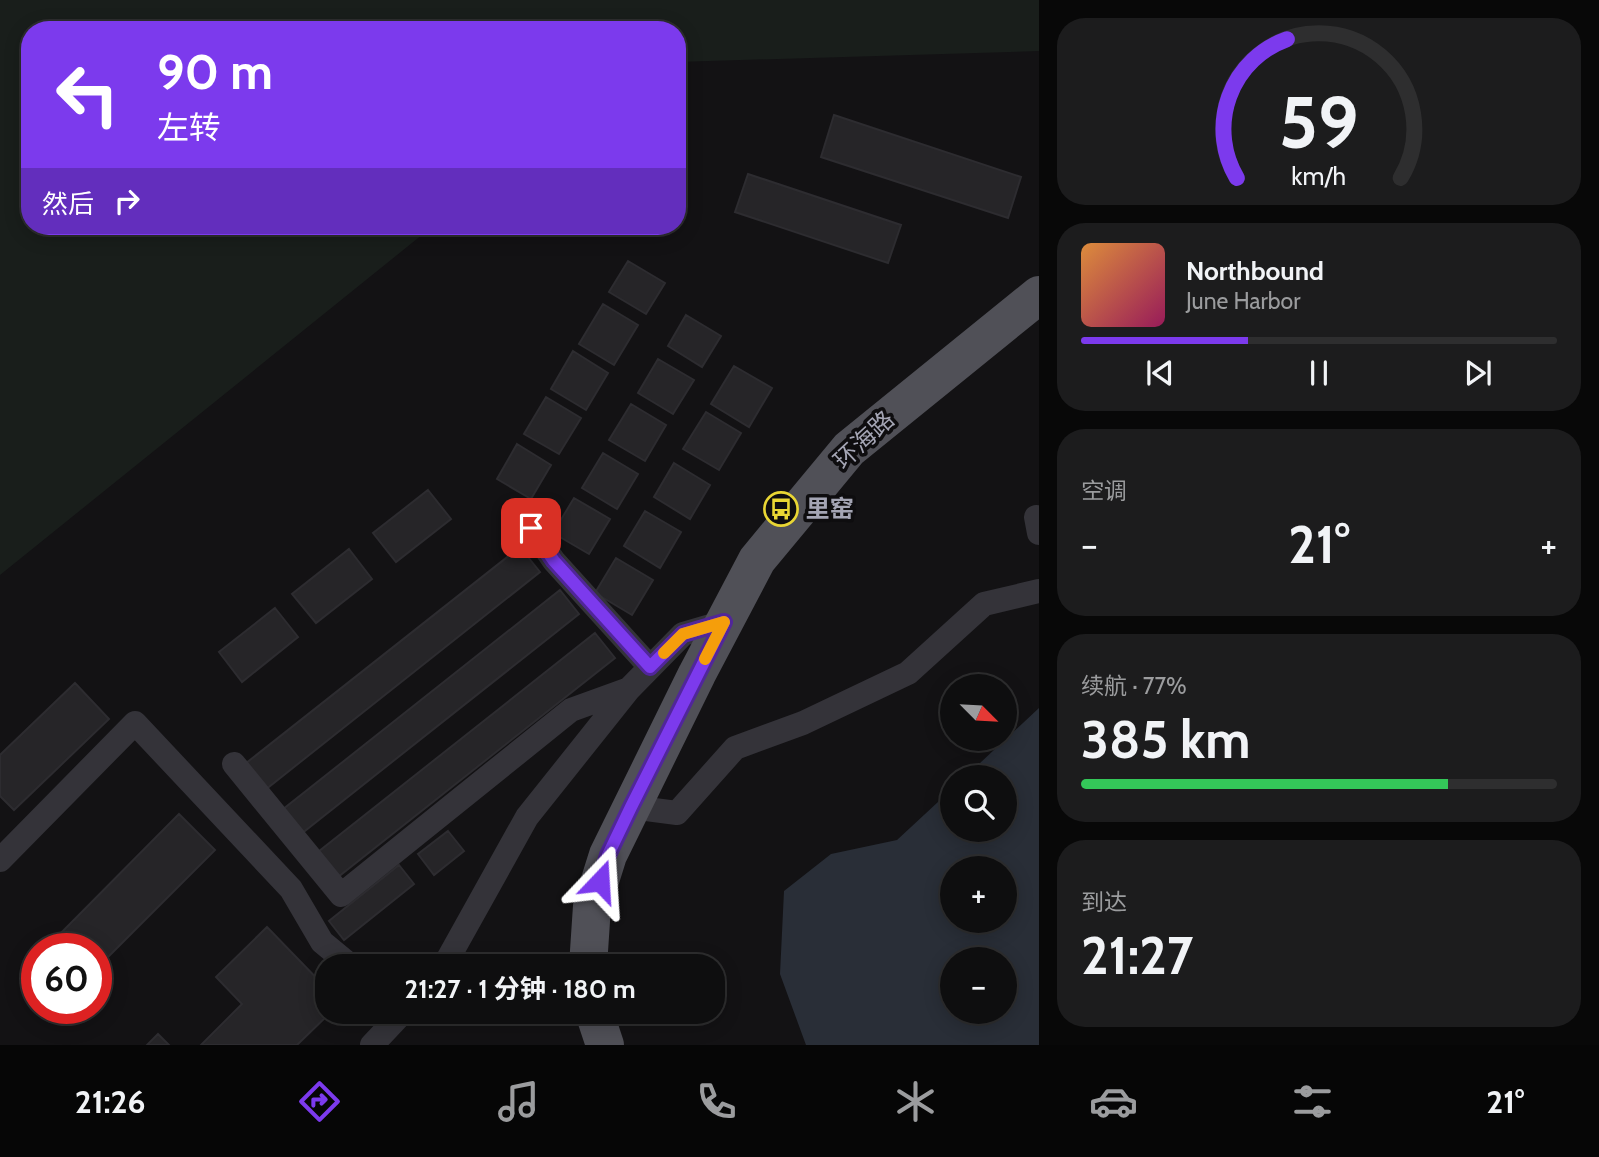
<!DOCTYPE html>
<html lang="zh">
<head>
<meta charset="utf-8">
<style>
  :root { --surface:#0e0e0f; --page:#1c1c1d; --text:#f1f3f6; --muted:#9b9c9e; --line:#2e2e2f; --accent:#7c3aed }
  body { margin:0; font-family:Cabin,"Noto Sans SC",sans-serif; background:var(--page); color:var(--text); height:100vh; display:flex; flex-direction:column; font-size:26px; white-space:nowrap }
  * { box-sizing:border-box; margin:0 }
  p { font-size:23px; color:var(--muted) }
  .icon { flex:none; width:38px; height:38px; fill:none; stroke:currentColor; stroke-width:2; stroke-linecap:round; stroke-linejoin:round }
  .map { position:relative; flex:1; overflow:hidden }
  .side { display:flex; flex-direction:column; gap:18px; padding:18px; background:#080808; width:560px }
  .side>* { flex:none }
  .banner { position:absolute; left:21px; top:21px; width:665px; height:214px; border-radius:28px; box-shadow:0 4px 18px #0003,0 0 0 2px var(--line); background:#7c3aed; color:#fff; overflow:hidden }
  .needle { width:46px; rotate:114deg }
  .tools { position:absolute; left:940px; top:674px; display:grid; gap:14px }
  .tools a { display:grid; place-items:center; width:77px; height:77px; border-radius:50%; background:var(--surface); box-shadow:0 4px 18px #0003,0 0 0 2px var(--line); font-size:35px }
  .speed { position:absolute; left:21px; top:933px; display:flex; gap:14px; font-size:35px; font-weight:700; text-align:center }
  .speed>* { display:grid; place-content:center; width:91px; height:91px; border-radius:50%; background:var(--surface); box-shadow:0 4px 18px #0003,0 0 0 2px var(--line); line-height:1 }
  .speed .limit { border:10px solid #d22; background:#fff; color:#111 }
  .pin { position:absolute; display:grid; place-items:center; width:60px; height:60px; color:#fff; margin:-30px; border-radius:14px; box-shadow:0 4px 10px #0006 }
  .me { position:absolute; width:77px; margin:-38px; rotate:20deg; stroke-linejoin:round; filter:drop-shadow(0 0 5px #0008) }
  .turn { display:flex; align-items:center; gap:24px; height:147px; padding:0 21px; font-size:32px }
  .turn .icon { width:91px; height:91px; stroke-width:2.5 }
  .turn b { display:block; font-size:49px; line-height:60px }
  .then { display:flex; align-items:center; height:66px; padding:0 21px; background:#0003; gap:14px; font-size:26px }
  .big { font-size:52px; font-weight:700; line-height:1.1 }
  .side .card { flex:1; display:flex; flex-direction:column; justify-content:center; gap:10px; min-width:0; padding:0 24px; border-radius:28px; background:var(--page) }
  .side .dial { align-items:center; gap:0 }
  .dial svg { height:182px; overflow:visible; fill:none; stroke:var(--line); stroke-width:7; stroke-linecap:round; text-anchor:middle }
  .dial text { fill:var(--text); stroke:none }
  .song { display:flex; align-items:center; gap:21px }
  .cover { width:84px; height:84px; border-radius:10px; background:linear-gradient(135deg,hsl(30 70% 55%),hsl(330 70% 35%)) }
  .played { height:7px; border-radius:4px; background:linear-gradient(90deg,var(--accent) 35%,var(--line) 35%) }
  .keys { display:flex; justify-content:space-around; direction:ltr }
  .heat { display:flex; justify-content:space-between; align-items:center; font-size:38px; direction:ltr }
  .charge { height:10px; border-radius:5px; background:linear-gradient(90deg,#34c759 77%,var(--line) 0) }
  .trip { position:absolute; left:315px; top:954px; width:410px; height:70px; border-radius:28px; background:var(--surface); box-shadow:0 4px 18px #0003,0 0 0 2px var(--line); font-weight:700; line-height:70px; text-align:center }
  .menu { display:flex; height:112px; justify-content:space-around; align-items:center; background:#060606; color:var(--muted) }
  .menu .icon { width:49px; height:49px }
  .menu .selected { color:var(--accent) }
  .menu b { font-size:32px; color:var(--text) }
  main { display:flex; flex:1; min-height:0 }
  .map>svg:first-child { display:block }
</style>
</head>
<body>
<main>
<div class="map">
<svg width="1039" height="1045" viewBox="0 0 1039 1045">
  <rect width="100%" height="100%" fill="#131214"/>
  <path fill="#191e1b" d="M0,0H1039V51L677,62V30H30V226H433L0,575Z"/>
  <path fill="#292e37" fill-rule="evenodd" d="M1039,708V1045H806L780,974L784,891L831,854L897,840L952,789V830H1004V777H965ZM952,868H1004V920H952ZM952,959H1004V1012H952Z"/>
  <path fill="#262528" stroke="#2d2c30" stroke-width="2" d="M834,115L1021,177L1008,218L821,157Z
    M748,174L901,225L888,263L735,212Z
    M628,261L665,283L646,314L609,292Z
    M603,304L638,325L614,365L579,344Z
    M686,315L721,336L702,367L668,346Z
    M573,351L608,373L586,410L551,389Z
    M658,359L694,380L673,414L638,393Z
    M734,366L772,388L749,427L711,404Z
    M546,397L581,418L559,454L524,434Z
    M631,404L666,425L645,461L609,440Z
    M706,412L741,433L719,470L683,449Z
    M517,444L551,465L531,499L497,479Z
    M603,453L638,474L617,509L582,488Z
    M674,463L710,485L690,519L654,497Z
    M428,490L451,519L396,562L373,533Z
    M574,498L610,519L589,554L553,533Z
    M645,511L681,532L660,568L624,546Z
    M520,547L540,572L265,790L245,764Z
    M349,549L372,579L316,623L292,594Z
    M616,558L653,580L632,615L595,593Z
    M560,590L579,614L301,834L282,810Z
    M275,608L298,637L242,682L219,652Z
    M595,633L615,658L338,877L318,852Z
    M75,683L109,719L14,810L0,796V755Z
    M179,814L215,850L96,969V948H46Z
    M448,831L464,851L434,875L418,854Z
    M399,865L414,884L344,940L329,921Z
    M267,927L327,989V1012H331L297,1045H201L242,1004L216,977Z
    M37,957V983L24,970Z
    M158,1034L169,1045H147Z"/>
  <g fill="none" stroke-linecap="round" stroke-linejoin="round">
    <path stroke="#343339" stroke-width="24" d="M1036,517L1039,533
      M531,528L554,561L650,667
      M234,764L341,895L571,710L629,689
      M631,807L677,813L735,748L803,723L908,673L984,604L1039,591
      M0,860L135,723L291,889L322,942L351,966
      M444,966L527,817L629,689L683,634L724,622
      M372,1045L403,1012"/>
    <path stroke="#505057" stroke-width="38" d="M588,966L592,906L608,855L697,674L757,560L849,449L1039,295
      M594,1012L605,1045"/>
  </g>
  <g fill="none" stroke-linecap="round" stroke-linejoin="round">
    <g stroke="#51269a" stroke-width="18">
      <path id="route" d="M531,528L554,561L650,667L683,634L724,622L631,807L608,855L600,881"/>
    </g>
    <use href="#route" stroke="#7c3aed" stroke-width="12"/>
    <path stroke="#f59e0b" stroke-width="12" d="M664,653L683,634L724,622L705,659"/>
  </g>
  <defs>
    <g id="bus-ring" transform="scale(1.75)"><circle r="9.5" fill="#0e0d0f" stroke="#e9d634" stroke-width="1.5"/><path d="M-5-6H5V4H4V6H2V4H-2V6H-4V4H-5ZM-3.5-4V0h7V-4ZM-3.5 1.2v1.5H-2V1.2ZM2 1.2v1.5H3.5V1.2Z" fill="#e9d634"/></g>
  </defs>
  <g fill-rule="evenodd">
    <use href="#bus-ring" x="781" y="509"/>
  </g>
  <g text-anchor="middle" stroke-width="7" stroke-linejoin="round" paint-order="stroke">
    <g font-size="24" fill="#a4a5b4" stroke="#0e0d0f">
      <text transform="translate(864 440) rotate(-43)" y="8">环海路</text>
    </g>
    <g font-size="24" font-weight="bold" fill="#a4a5b4" stroke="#0e0d0f" text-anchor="start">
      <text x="806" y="517">里窑</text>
    </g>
  </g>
</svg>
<div class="tools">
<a><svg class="needle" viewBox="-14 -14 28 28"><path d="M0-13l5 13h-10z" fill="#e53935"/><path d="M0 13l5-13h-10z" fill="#9b9c9e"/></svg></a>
<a><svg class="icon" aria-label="search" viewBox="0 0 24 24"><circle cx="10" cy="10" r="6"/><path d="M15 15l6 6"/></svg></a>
<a>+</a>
<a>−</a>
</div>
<div class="speed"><div class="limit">60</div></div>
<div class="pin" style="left:531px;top:528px;background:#d93025"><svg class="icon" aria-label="arrive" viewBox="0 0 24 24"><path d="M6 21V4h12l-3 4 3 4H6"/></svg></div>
<svg class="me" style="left:600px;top:881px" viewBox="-20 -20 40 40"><path d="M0-17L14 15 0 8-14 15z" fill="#7c3aed" stroke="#fff" stroke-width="4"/></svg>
<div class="trip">21:27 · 1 分钟 · 180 m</div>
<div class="banner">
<div class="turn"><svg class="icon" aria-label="left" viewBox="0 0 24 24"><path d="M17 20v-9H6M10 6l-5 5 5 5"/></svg><div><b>90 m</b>左转</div></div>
<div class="then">然后<svg class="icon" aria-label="right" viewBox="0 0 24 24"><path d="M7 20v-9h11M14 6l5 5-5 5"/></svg></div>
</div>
</div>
<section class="side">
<div class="card dial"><svg viewBox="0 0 100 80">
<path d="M14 69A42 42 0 1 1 86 69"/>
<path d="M14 69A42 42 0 0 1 36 8" stroke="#7c3aed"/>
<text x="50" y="56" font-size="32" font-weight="700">59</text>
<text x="50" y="72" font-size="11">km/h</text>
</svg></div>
<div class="card">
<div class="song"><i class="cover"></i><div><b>Northbound</b><p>June Harbor</p></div></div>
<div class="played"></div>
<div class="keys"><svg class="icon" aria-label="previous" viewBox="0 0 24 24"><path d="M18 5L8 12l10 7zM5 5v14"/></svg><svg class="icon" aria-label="pause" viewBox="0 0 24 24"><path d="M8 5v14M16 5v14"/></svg><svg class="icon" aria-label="next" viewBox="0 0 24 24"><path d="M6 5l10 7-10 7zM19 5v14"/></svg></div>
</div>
<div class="card"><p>空调</p>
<div class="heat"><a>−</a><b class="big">21°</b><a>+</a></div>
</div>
<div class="card"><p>续航 · 77%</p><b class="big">385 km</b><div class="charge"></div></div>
<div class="card"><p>到达</p><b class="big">21:27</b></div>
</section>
</main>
<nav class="menu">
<b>21:26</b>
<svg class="icon selected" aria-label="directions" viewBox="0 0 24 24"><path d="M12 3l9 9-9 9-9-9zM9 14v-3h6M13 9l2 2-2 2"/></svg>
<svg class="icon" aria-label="music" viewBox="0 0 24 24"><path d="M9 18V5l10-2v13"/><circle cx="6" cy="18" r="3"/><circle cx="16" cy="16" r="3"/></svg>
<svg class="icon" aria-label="phone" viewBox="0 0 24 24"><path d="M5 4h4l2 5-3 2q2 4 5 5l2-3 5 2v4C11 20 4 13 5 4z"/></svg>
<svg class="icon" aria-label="climate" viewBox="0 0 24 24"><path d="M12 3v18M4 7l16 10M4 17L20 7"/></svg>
<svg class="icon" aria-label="car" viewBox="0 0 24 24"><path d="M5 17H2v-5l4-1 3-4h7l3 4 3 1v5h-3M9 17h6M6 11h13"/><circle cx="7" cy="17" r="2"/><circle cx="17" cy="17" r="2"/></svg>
<svg class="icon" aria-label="filters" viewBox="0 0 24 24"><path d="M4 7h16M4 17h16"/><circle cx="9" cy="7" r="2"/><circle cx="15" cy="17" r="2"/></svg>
<b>21°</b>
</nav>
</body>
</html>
